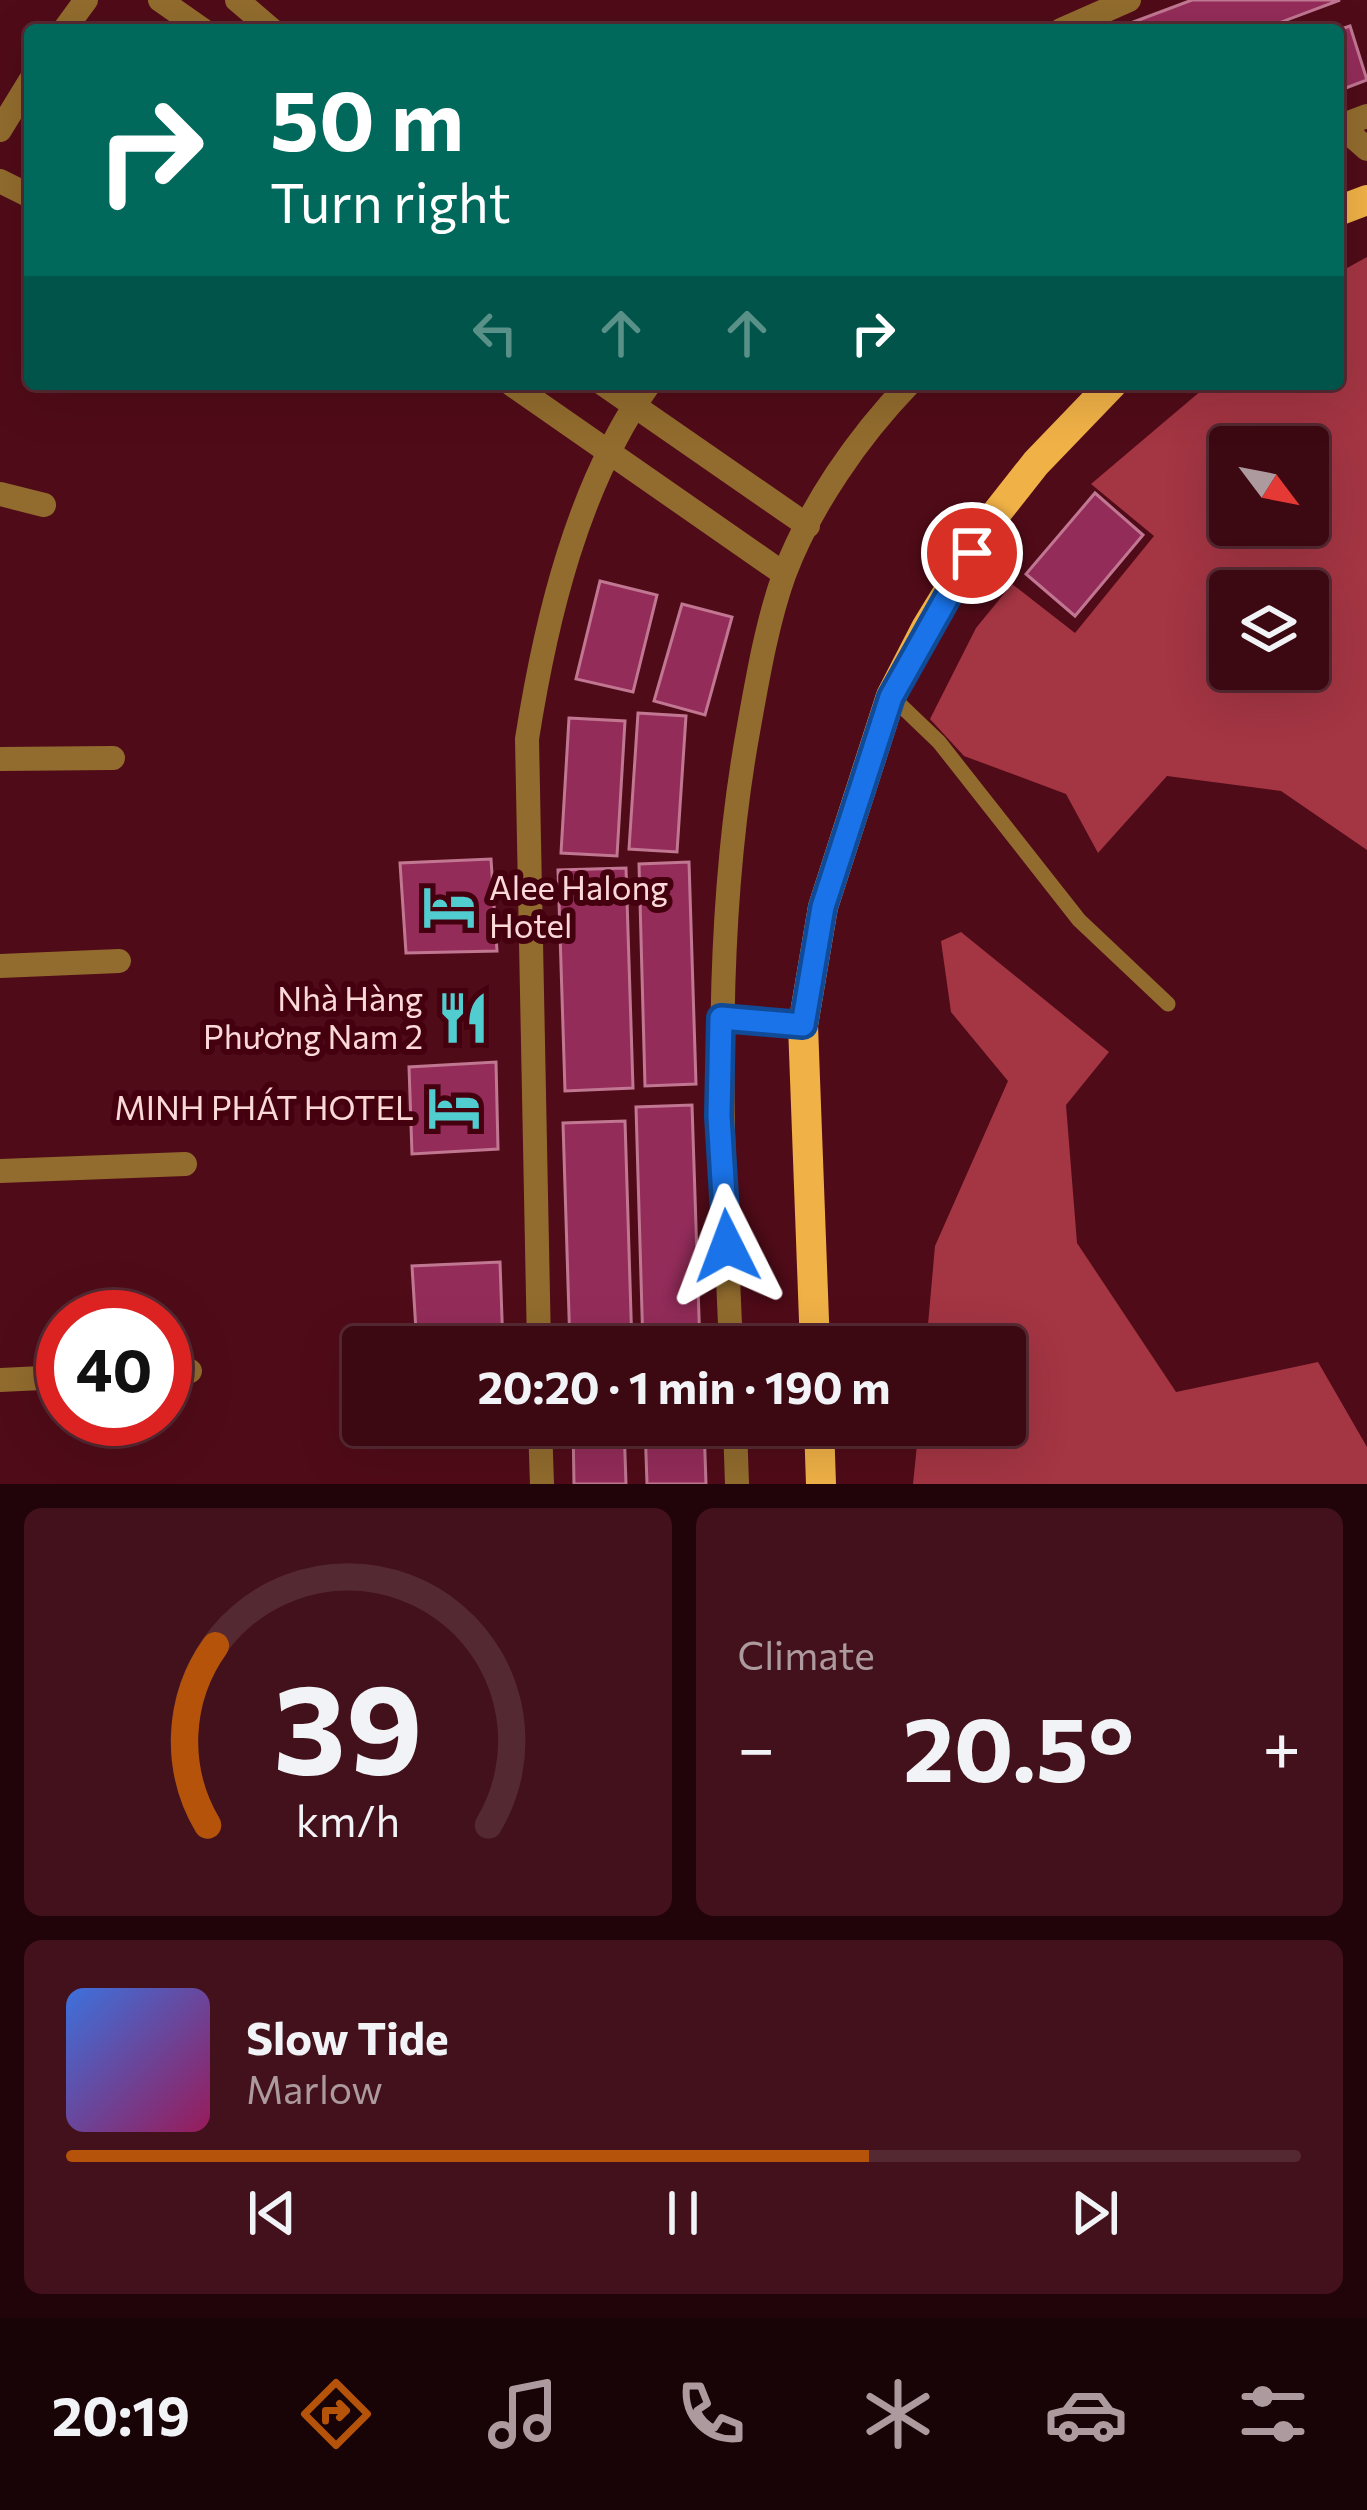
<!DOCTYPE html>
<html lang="en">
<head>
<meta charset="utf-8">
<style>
  :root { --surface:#3c0812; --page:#43111b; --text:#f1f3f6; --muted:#ac9a9f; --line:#552932; --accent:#b45309 }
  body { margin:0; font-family:Commissioner,sans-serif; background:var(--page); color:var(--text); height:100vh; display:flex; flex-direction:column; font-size:45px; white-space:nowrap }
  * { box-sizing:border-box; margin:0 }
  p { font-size:39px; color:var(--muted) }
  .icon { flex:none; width:66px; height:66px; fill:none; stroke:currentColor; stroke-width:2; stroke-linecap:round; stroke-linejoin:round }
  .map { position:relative; height:1484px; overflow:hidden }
  .details { display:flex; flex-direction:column; gap:24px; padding:24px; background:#21040a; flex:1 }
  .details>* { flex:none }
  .top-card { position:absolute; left:24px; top:24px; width:1320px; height:366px; border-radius:12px; box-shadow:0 12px 48px #0002,0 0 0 3px var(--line); background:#00695c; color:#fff; overflow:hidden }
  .needle { width:78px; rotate:122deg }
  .controls { position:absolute; left:1209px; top:426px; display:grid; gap:24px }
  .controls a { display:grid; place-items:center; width:120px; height:120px; border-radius:12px; background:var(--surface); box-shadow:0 12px 48px #0002,0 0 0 3px var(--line); font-size:60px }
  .speed { position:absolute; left:36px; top:1290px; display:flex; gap:24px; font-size:60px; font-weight:700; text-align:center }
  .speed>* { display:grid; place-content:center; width:156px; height:156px; border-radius:50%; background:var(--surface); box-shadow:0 12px 48px #0002,0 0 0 3px var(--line); line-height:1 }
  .speed .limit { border:18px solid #d22; background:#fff; color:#111 }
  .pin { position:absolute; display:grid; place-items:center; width:102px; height:102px; color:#fff; margin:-51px; border:6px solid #fff; border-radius:50%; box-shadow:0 3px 12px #0007 }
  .me { position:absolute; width:132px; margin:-66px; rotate:357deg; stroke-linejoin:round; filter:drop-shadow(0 0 9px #0008) }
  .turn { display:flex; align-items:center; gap:42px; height:252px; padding:0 48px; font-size:54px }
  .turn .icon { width:156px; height:156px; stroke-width:2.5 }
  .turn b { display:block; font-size:84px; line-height:102px }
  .lanes { display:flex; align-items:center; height:114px; padding:0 48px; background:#0003; justify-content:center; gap:60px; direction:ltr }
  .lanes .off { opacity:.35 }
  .big { font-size:90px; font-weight:700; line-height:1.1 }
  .details .card { flex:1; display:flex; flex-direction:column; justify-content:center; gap:18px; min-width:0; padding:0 42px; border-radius:18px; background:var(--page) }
  .details .dial { align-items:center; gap:0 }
  .dial svg { height:312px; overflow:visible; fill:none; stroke:var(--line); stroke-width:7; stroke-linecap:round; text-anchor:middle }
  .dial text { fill:var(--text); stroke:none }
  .song { display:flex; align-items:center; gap:36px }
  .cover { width:144px; height:144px; border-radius:18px; background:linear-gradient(135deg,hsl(220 70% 55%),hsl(330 70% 35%)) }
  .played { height:12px; border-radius:6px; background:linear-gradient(90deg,var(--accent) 65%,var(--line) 65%) }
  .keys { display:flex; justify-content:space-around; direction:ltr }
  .heat { display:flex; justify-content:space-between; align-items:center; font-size:66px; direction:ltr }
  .details .tiles { flex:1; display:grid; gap:24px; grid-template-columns:1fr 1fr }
  .card:last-child { grid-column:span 2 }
  .trip { position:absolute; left:342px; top:1326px; width:684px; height:120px; border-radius:12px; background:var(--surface); box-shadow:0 12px 48px #0002,0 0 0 3px var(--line); font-weight:700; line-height:120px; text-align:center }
  .menu { display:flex; height:192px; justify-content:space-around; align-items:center; background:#180307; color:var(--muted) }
  .menu .icon { width:84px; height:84px }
  .menu .active { color:var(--accent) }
  .menu b { font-size:54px; color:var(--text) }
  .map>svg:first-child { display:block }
</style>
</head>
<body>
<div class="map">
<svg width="1367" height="1484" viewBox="0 0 1367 1484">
  <rect width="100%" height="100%" fill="#500b18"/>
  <path fill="#a43543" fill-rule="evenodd" d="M1367,257V850L1281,791L1167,776L1098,853L1066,794L964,756L930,719L976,628L1012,584L1075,633L1154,536L1091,484L1209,384H1338V273ZM1230,447H1308V525H1230ZM1308,591V669H1230V591Z
    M961,932L1109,1052L1066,1105L1077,1243L1176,1392L1318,1362L1367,1447V1484H913L919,1425H1005V1347H926L935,1246L1008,1081L951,1012L941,941Z"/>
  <path fill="#942c5a" stroke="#c17792" stroke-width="3" d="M1192,0H1340L1260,30H1112Z
    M1350,26L1367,80L1338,91V30Z
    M1095,493L1143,535L1075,616L1026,574Z
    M600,581L657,595L633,692L576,679Z
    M682,604L732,617L705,715L654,701Z
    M638,713L686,716L677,852L629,849Z
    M569,718L625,721L617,856L561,853Z
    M491,859L497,951L406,953L400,863Z
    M689,862L696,1084L645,1086L639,864Z
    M626,868L633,1088L565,1091L558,870Z
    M496,1062L498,1149L412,1154L409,1067Z
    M692,1105L700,1347H643L636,1107Z
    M625,1121L632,1347H570L563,1123Z
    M500,1262L503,1347H417L412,1266Z
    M573,1425H624L626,1484H574Z
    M645,1425H704L706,1484H647Z"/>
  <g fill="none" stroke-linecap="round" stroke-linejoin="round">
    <path stroke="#926c2e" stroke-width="15" d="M891,696L939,742L1079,920L1168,1004"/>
    <path stroke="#926c2e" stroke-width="24" d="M160,0L203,30
      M237,0L272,30
      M64,30L86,0
      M1061,30L1129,0
      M1341,126L1367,149
      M0,130L30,81
      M0,181L30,196
      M511,384L784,574
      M603,384L808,526
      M0,494L44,505
      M0,759L113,758
      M0,966L119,961
      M0,1171L185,1164
      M539,1347L527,739C546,618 578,485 649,384
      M165,1372L190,1371
      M0,1380L63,1377
      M540,1425L542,1484"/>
    <path stroke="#926c2e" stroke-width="24" d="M1338,127L1367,116
      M721,1019L803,1025
      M731,1347C722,1139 711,932 749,726C758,676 767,623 784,575C810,506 858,437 909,384
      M735,1425L737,1484"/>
    <path stroke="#f0b147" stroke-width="30" d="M1338,211L1367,200
      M815,1347L803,1025L823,907L891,696L926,628L995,515L1036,463L1112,384
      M819,1425L821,1484"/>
  </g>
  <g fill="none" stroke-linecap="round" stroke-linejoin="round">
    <g stroke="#114b97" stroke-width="30">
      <path id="route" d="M727,1246L719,1116L721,1018L803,1025L823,907L891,697L972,553"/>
    </g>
    <use href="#route" stroke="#1a73e8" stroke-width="21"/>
  </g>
  <defs>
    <g id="hotel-bare" transform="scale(4.14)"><path d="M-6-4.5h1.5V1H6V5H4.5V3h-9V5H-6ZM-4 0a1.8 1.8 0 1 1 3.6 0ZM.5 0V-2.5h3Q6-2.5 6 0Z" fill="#52cdcf" stroke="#44000e" stroke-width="2.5" paint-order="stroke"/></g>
    <g id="restaurant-bare" transform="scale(4.14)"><path d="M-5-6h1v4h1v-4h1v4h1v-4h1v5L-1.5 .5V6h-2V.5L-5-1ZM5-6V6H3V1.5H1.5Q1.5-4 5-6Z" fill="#52cdcf" stroke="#44000e" stroke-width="2.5" paint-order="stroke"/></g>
  </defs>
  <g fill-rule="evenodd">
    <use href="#hotel-bare" x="449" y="907"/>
    <use href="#restaurant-bare" x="463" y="1018"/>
    <use href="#hotel-bare" x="454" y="1108"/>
  </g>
  <g text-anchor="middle" stroke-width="12" stroke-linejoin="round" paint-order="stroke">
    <g font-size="33" fill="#fcd9d9" stroke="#44000e" text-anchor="end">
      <text x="489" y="900" text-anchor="start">Alee Halong<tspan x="489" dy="38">Hotel</tspan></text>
      <text x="423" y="1011">Nhà Hàng<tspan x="423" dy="38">Phương Nam 2</tspan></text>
      <text x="414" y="1120">MINH PHÁT HOTEL</text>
    </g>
  </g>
</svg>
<div class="controls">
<a><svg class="needle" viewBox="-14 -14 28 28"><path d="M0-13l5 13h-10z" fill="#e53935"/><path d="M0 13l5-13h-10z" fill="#ac9a9f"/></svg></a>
<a><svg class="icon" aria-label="layers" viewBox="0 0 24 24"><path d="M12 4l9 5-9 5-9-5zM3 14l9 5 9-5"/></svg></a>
</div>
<div class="speed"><div class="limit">40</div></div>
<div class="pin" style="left:972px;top:553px;background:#d93025"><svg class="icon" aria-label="arrive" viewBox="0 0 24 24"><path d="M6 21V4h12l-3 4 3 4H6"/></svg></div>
<svg class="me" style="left:727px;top:1246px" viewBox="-20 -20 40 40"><path d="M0-17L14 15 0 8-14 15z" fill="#1a73e8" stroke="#fff" stroke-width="4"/></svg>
<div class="trip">20:20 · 1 min · 190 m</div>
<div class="top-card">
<div class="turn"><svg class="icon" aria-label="right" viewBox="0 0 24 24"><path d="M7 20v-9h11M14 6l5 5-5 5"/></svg><div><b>50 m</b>Turn right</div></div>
<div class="lanes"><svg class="icon off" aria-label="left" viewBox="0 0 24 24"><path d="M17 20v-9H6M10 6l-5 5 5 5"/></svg><svg class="icon off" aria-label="ahead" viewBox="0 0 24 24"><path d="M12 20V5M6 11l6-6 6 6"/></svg><svg class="icon off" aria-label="ahead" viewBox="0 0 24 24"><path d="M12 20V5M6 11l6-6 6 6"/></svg><svg class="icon" aria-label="right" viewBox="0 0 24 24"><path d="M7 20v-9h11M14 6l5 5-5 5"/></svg></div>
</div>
</div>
<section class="details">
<div class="tiles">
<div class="card dial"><svg viewBox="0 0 100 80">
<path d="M14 69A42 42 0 1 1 86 69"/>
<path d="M14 69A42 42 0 0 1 16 23" stroke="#b45309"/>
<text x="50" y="56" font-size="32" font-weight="700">39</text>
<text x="50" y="72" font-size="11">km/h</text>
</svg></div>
<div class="card"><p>Climate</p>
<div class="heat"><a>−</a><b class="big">20.5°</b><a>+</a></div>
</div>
<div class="card">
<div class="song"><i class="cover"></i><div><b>Slow Tide</b><p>Marlow</p></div></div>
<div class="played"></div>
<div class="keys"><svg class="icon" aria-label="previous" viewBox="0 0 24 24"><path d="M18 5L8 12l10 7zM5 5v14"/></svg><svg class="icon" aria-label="pause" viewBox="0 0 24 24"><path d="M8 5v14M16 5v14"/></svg><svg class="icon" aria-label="next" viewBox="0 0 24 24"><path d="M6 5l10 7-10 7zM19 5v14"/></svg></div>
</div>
</div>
</section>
<nav class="menu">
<b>20:19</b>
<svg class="icon active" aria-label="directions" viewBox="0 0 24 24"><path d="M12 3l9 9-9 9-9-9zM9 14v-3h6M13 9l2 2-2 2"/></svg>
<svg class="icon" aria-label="music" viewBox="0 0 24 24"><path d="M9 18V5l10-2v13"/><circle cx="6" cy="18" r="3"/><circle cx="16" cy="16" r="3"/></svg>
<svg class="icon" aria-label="phone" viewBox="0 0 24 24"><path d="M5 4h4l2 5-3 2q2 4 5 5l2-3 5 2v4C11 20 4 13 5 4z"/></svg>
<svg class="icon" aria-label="climate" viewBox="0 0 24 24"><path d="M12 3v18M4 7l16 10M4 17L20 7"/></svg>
<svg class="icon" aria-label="car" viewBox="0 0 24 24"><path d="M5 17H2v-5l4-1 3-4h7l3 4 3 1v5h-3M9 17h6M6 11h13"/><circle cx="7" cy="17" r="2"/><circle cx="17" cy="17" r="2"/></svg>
<svg class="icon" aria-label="filters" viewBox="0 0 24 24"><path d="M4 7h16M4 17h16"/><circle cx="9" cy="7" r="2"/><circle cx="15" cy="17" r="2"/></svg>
</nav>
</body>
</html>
